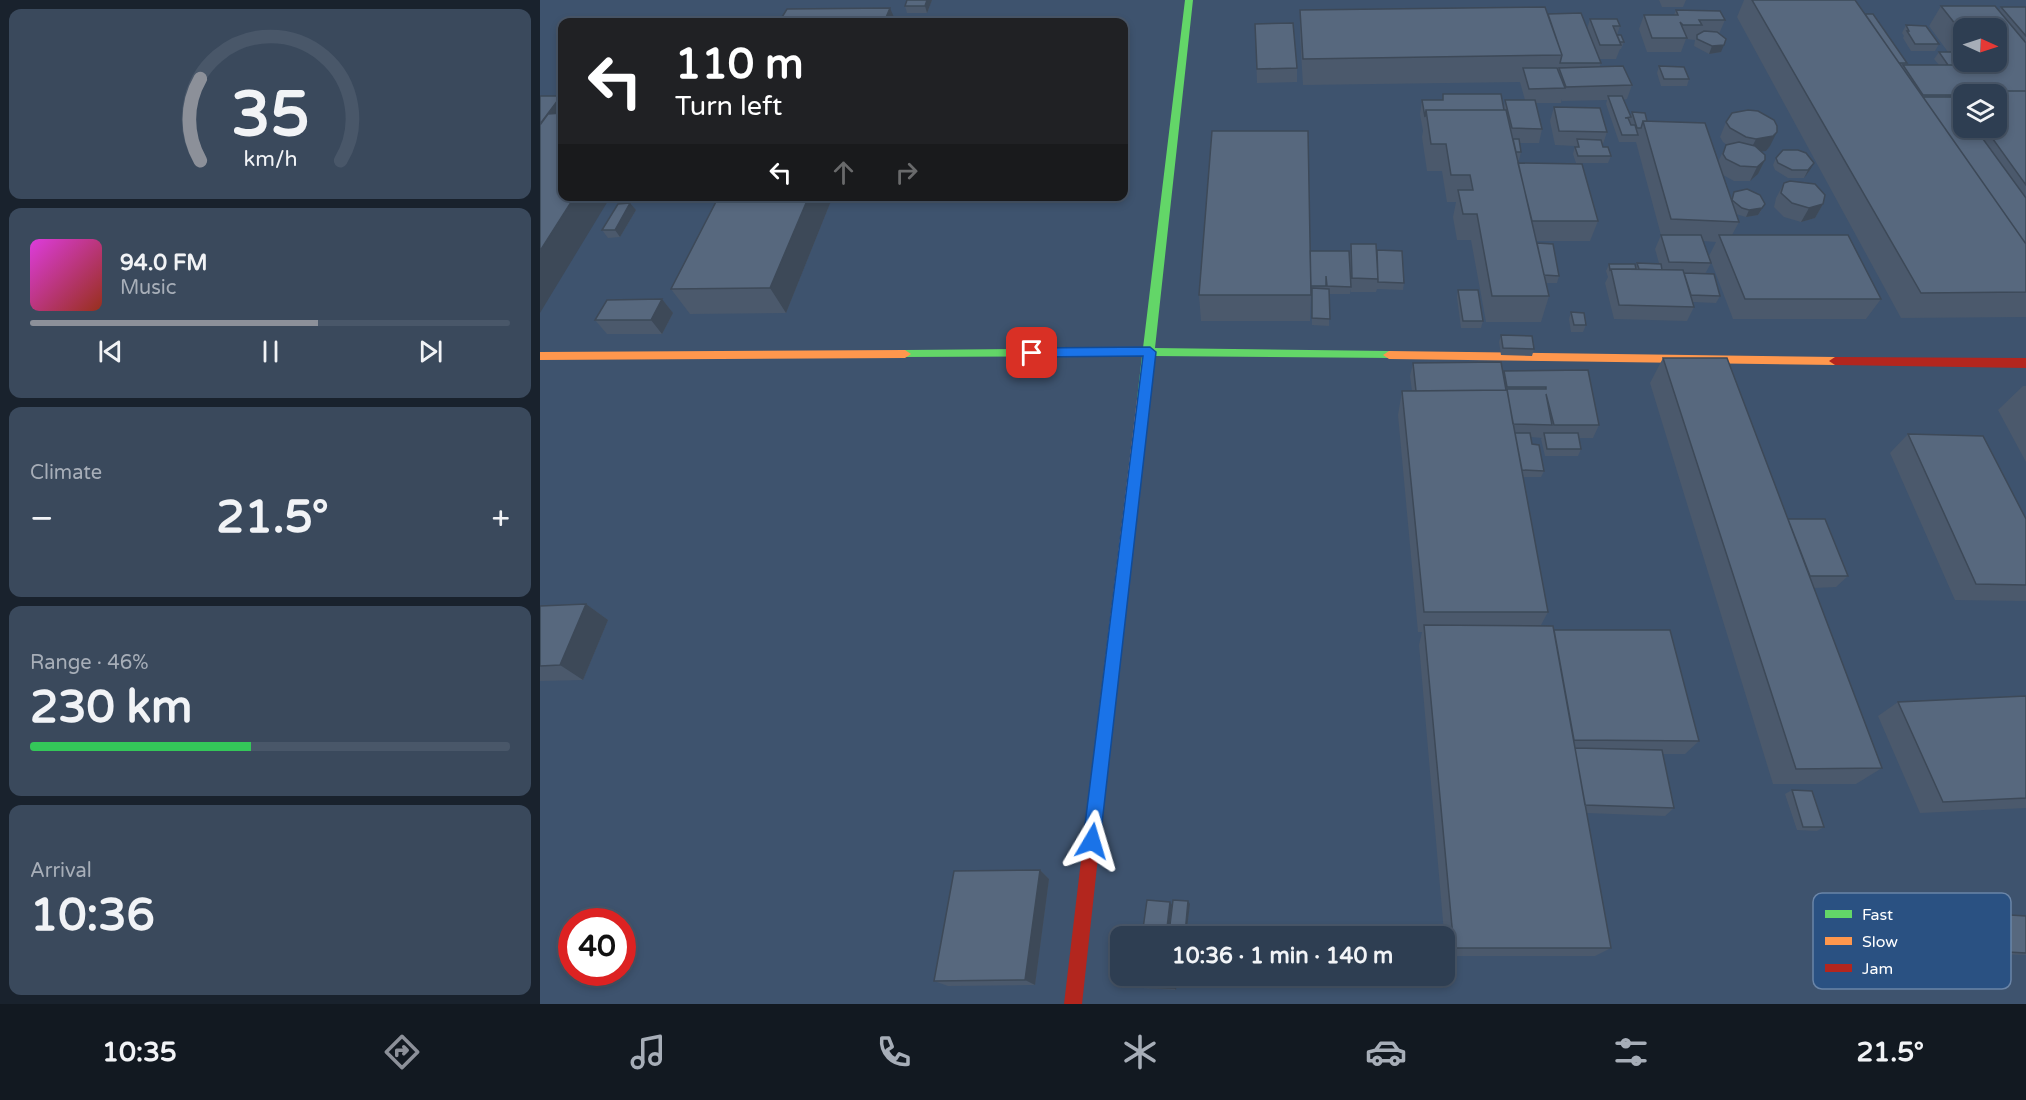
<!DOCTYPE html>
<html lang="en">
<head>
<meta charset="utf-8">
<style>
  :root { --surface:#2e3e52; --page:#3a495c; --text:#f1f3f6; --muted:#a7aeb8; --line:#495769; --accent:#8c9099 }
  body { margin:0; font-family:"Varela Round",sans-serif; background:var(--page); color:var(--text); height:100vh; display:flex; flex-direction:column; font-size:22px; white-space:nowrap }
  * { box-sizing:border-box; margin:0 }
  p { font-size:20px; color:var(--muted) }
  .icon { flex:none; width:33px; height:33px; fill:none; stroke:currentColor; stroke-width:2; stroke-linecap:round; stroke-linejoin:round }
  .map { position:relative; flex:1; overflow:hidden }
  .details { display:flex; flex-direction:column; gap:9px; padding:9px; background:#19222d; width:540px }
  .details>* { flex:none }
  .hud { position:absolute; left:18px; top:18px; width:570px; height:183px; border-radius:12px; box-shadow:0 3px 9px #0003,0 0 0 2px var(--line); background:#202124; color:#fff; overflow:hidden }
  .needle { width:39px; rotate:93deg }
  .tools { position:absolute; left:1413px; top:18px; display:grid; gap:12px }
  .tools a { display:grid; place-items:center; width:54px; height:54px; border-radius:12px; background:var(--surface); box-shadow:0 3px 9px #0003,0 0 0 2px var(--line); font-size:30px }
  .speed { position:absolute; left:18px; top:908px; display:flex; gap:12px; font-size:30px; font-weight:700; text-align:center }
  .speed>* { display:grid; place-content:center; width:78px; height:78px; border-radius:50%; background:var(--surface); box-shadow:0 3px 9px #0003,0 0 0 2px var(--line); line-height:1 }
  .speed .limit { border:9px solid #d22; background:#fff; color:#111 }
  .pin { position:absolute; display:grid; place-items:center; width:51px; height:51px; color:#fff; margin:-26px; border-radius:12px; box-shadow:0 3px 9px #0006 }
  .me { position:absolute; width:66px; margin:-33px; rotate:7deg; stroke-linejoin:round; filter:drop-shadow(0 0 4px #0008) }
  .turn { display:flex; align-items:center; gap:21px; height:126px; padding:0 18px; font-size:27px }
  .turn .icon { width:78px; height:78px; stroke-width:2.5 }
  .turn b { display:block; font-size:42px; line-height:51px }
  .lanes { display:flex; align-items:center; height:57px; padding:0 18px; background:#0003; justify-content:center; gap:30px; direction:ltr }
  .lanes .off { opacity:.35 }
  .big { font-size:45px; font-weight:800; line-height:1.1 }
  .details .tile { flex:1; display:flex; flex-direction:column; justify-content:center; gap:9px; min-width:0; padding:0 21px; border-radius:12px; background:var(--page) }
  .details .dial { align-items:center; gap:0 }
  .dial svg { height:156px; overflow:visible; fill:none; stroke:var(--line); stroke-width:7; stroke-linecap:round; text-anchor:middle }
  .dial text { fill:var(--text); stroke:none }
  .song { display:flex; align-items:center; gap:18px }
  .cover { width:72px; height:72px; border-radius:9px; background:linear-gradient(135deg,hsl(300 70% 55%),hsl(10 70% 35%)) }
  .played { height:6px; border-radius:3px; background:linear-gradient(90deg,var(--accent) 60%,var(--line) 60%) }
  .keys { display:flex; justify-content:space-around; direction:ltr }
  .heat { display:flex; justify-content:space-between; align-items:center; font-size:33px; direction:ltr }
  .charge { height:9px; border-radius:4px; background:linear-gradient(90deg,#34c759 46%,var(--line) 0) }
  .trip { position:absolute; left:570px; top:926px; width:345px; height:60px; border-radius:12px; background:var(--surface); box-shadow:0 3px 9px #0003,0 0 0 2px var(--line); font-weight:800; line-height:60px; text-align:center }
  .tab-bar { display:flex; height:96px; justify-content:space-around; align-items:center; background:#121921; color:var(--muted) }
  .tab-bar .icon { width:42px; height:42px }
  .tab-bar .on { color:var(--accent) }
  .tab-bar b { font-size:27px; color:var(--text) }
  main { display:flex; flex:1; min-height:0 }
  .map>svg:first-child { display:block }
</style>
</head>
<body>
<main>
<section class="details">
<div class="tile dial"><svg viewBox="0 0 100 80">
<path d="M14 69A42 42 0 1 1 86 69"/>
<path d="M14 69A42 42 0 0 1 14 27" stroke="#8c9099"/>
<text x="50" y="56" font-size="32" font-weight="700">35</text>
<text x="50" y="72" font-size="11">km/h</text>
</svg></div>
<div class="tile">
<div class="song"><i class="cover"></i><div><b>94.0 FM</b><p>Music</p></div></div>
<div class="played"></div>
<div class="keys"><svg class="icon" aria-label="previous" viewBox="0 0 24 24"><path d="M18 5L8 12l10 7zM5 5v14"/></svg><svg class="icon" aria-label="pause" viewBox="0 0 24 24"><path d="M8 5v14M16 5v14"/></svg><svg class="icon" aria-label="next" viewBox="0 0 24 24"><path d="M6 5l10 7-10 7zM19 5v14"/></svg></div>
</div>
<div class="tile"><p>Climate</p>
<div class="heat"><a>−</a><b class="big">21.5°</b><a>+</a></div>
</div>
<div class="tile"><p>Range · 46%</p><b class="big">230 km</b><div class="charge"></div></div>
<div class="tile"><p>Arrival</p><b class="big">10:36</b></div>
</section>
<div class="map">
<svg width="1486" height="1004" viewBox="0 0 1486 1004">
  <rect width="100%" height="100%" fill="#3e536e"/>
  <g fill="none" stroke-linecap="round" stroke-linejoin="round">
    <path fill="#63d668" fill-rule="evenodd" d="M645,0H653L615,348L849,351L853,352L855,355L853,358L614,356L609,399L603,404L597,399L602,356L361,357L359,354L361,351L365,350L603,348Z"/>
    <path fill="#ff974d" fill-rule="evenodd" d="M365,350L371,354L365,358L0,360V352Z
      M849,351L1295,357L1301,361L1295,365L849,359L843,355Z
      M603,394L609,399L565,793L563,799L557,801L551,799L549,793L597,399Z"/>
    <path fill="#b3261e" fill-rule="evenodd" d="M1295,357L1486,358V368L1295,365L1289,361Z
      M557,785L563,787L565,793L542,1004H524L549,793L551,787Z"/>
  </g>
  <path fill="#4b596c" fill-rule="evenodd" d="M367,0H392L387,13H367L365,6Z
    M1119,0H1146L1143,7H1122Z
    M1204,0H1315L1325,14L1339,20L1338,21L1367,63L1366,65H1399L1394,59L1399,52H1408L1389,26L1401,6L1459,10L1461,7H1486V317L1361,318L1197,17ZM1424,28L1456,62H1424ZM1424,94L1456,128H1424Z
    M760,10L1008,14L1047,29L1050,19L1080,26L1077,35L1084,42L1081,49H1080L1076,59H1059L1061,63L1059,67L1092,85L1087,99L1083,100L1091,116L1092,112L1178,162L1186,145H1187L1183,142L1180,137L1186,122L1230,146L1226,151H1221L1225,160L1218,174L1210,181H1194L1183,175L1191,198L1194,192L1221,211L1218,215L1206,217L1196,214L1199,222L1192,235L1341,299L1326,319H1193L1169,256L1176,242L1163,241L1171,263L1165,274L1180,296L1176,303L1153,302L1154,307L1147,321L1074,319L1065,283L1068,277L1066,271L1069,264L1096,267L1097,263H1119L1115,249L1121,235L1096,142H1079L1066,104L1067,100L1022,101V99L1021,103H996L1002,129L999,143H979L981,152L979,160H977L978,164L1058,221L1050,241H996L997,243L1019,276L1017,283H1006L1009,296L1001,322H946L931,240H917L913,217L916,202H907L902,171H887L882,137L883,131L880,114L882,100H902L903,94L964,108L965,100H985L980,82L763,85L760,36Z
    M1136,10L1185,20L1179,34L1181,52L1169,54L1154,46L1155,40L1146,39L1141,52H1107L1099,29L1104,15H1134Z
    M715,24L757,68V82L717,83Z
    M1366,25L1399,44L1395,51H1371L1363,38L1364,36L1362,33Z
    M1119,66L1149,79L1147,86H1121L1117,73Z
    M1014,107L1067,132L1063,144V147L1071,156L1068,163H1036L1033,154L1035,146L1015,145L1010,121Z
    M1236,158L1270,170L1264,178H1248L1235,170L1233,165Z
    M1244,183L1283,204L1275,218L1261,222L1244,217L1234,207L1236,198Z
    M179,196H293L246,313L150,314L131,289Z
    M90,203L96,210L80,237L68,238L62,230Z
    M811,244L837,250L864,283L863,290L837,289L836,292H811V289L810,294H789V326L772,325V294H771L770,321H661L659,295L770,255L810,281V258Z
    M918,290L943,321L941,328H921L917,297Z
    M122,299L133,313L122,334H67L55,320Z
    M1031,312L1046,325L1043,332H1031L1029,319Z
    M961,335L994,349L992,356L961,355L959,342Z
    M1123,358L1248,519L1308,576L1296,587L1274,588L1342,768L1316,784H1233L1110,383Z
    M873,363L963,374L964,371L1048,370L1059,425L1053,438H1039L1041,449L1038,456H1005L1001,439L1002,438L991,437L992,444L1004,471L1001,477H983L1008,612L1001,625L1014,630L1159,741L1145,754H1123L1134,808L1125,816L1047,813L1071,948L1055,956H906L879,645L882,632H878L858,415L862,391H872L870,376Z
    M1483,386H1486V462L1458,410Z
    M1368,434L1486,519V601L1415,600L1350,453Z
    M46,604L68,620L43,680L0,681V606Z
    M1486,696V808L1380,813L1338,716L1358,702Z
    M1252,790L1284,827L1277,831L1257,830L1245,794Z
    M500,870L509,879L495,985L408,986L394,981Z
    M650,904L646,936L630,935L629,933Z
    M1454,914L1486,916V955L1458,954L1445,917Z
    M1285,938L1363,970L1355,972L1285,970L1277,940Z
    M601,975H637L636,990L602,988L600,987Z"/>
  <path fill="#3d4958" d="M387,0H392L387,13L385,6Z
    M350,8L356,22H344Z
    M1184,45L1181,52L1169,54L1172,46Z
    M21,96L22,98V135L0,124Z
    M1237,132L1230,146L1226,151L1209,153L1216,139Z
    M1225,160L1218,174L1210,181L1217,167Z
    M1274,163L1270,170L1264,178L1268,170Z
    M35,196H71L0,313V251Z
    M269,196H293L246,313L230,288Z
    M90,203L96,210L80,237L75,230Z
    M1225,204L1218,215L1206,217L1209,210Z
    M1283,204L1275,218L1261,222L1269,208Z
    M122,299L133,313L122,334L111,320Z
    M46,604L68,620L43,680L20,665Z
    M500,870L509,879L495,985L485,980Z
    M648,901L650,904L646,936L645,934Z
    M630,902L632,905L628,936H626Z
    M635,975H637L636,990L634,988Z"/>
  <path fill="#57687e" stroke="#3d4958" stroke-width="1.5" d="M367,0H387L385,6H365Z
    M1212,0H1315L1486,244V292L1381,293Z
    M1401,6H1455L1486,43V91H1466L1462,86L1465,91H1419L1416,95H1383L1363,65H1447L1444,62H1456V28H1424V35Z
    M1005,7L1022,55L763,59L760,10Z
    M1461,7H1486V36Z
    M350,8L344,22H239L247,9Z
    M1136,10L1180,11L1185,20H1159L1162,25H1143L1140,22L1147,38H1112L1104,15H1138Z
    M1041,13L1061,63H1020L1022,55L1008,14Z
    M1325,14H1333L1367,63H1359Z
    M1050,19H1077L1080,26H1073L1081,45H1060Z
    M753,23L757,68L717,69L715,24Z
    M1366,25L1386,26L1399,44H1375L1367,31H1369Z
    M1164,31L1177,32L1186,39L1184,45L1172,46L1157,39V35Z
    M1077,35H1081L1084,42H1080Z
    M1399,52H1418L1424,62L1427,65H1408Z
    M1083,66L1092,85L1026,87L1019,68Z
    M1119,66L1144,67L1149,79H1124Z
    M983,68H1017L1025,88L989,89Z
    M1419,91H1486V185L1445,128H1456V94H1424V97Z
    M903,94H961L964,110H886L885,117L882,100H903Z
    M0,96H21L0,124Z
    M1068,96H1082L1091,117L1085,118H1088L1091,125H1095L1098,135H1082Z
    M1383,97H1412L1424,112V128H1435L1486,198V244Z
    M965,100H995L1002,129L972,128Z
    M1014,107L1060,108L1067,132L1019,131Z
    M886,110H966L1009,296H952L937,214H923L918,190H933L930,175H911L906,144H891Z
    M1208,110L1218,111L1234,120L1237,126V132L1233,136L1216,139L1206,137L1190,128L1186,122L1192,113Z
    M1092,112L1105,113L1107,121H1103L1101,128H1097Z
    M22,113V196H35L0,251V125L8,114Z
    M1103,121L1165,123L1199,222L1131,219Z
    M672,131H768L771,295H659Z
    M973,139H979L981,152H976Z
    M1037,139L1061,140L1063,147H1068L1071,156H1038L1035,147H1039Z
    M1199,142L1215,146L1225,155V160L1217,167L1200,166L1186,159L1183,154L1186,145Z
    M1243,150H1258L1266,153L1274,163L1268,170H1252L1238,163L1236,158Z
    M978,163L1042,164L1058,221H992Z
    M1250,181L1275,184L1285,195L1283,204L1269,208L1252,203L1241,193L1244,183Z
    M1207,189L1220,195L1225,204L1222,208L1209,210L1202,208L1192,200L1194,192Z
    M179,196H269L230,288L131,289Z
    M90,203L75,230H62L78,204Z
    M1121,235H1161L1171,263L1129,262Z
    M1179,235H1308L1341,299H1205Z
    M997,243L1013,244L1019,276L1004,275Z
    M811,244H836L838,279L812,278Z
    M837,250L862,251L864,283L838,282Z
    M770,251H809L811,287L787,286L786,276V286H771Z
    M1097,263L1121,264L1122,270L1099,269Z
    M1069,264H1095L1096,269H1071L1070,270Z
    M1071,269L1143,270L1154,307L1079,305Z
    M1144,273L1174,274L1180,296L1151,295Z
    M772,288L789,289L790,319L772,318Z
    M918,290H938L943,321H923Z
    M122,299L111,320H55L67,300Z
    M1031,312L1044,313L1046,325H1034Z
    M961,335L992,336L994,349L963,348Z
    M1123,358H1187L1342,768L1256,769Z
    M961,362L966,390L876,391L873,363Z
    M1048,370L1059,425H1014L1006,394L1012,425L973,424L967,389H1006V387H967L964,371Z
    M967,390L1008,612H884L862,391Z
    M975,433H990L992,444L999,445L1004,471L982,470Z
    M1004,433H1038L1041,449H1007Z
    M1368,434L1443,436L1486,519V585L1436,584Z
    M1248,519H1285L1308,576H1270Z
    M46,604L20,665L0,666V606Z
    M884,625L1013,626L1071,948H914Z
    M1014,630H1130L1159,741L1034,740Z
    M1486,696V798L1403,802L1358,702Z
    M1035,748L1122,750L1134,808L1045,805Z
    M1252,790L1272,791L1284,827H1263Z
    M500,870L485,980L394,981L414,871Z
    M607,900L630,902L626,936H602Z
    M633,900L648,901L645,934L629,933Z
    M1454,914L1486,916V953L1468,952Z
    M601,975H635L634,988L600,987Z"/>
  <path fill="#1a73e8" stroke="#114b97" stroke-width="1.5" d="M610,347L616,352L560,841L558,847L552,849L546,847L543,841L603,356L492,357L486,353L492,348Z"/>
  <rect x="1273" y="893" width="198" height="96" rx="9" fill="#2a5182" stroke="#6a85a8" stroke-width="1.5"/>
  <rect x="1285" y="910" width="27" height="8" fill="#63d668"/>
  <rect x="1285" y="937" width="27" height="8" fill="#ff974d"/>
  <rect x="1285" y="964" width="27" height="8" fill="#b3261e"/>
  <g font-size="16" fill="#fff">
    <text x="1322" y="920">Fast</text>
    <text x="1322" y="947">Slow</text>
    <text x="1322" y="974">Jam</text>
  </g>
</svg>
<div class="tools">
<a><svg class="needle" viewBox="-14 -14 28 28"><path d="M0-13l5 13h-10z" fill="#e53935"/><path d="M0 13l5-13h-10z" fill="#a7aeb8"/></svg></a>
<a><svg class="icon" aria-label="layers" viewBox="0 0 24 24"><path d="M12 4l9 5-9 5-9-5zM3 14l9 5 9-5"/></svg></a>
</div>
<div class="speed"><div class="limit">40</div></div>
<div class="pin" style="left:492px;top:353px;background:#d93025"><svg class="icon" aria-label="arrive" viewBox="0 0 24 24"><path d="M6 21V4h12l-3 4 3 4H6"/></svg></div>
<svg class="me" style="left:552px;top:841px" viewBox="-20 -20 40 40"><path d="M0-17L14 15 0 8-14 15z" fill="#1a73e8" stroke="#fff" stroke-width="4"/></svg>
<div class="trip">10:36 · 1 min · 140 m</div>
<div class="hud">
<div class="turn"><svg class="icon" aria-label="left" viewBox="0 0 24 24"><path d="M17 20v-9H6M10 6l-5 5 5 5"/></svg><div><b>110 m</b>Turn left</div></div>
<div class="lanes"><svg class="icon" aria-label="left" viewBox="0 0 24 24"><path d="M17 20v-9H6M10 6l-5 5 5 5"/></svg><svg class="icon off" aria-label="ahead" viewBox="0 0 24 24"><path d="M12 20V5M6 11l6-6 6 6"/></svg><svg class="icon off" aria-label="right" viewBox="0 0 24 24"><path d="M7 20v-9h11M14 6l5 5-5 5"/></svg></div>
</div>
</div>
</main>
<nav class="tab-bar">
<b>10:35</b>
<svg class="icon on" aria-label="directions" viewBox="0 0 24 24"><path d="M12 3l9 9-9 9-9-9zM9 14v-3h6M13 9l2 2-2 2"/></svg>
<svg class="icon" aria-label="music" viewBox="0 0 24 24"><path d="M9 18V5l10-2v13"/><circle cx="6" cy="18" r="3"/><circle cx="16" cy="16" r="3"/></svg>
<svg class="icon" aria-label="phone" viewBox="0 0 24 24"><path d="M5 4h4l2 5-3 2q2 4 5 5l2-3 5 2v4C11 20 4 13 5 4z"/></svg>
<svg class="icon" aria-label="climate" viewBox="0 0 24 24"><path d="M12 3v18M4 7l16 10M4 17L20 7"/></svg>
<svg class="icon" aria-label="car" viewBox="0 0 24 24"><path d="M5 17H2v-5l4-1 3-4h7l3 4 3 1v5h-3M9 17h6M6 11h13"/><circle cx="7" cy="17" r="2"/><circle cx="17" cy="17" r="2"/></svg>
<svg class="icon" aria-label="filters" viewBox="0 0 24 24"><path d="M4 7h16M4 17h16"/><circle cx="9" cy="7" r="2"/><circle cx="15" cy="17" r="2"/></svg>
<b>21.5°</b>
</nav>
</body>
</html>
